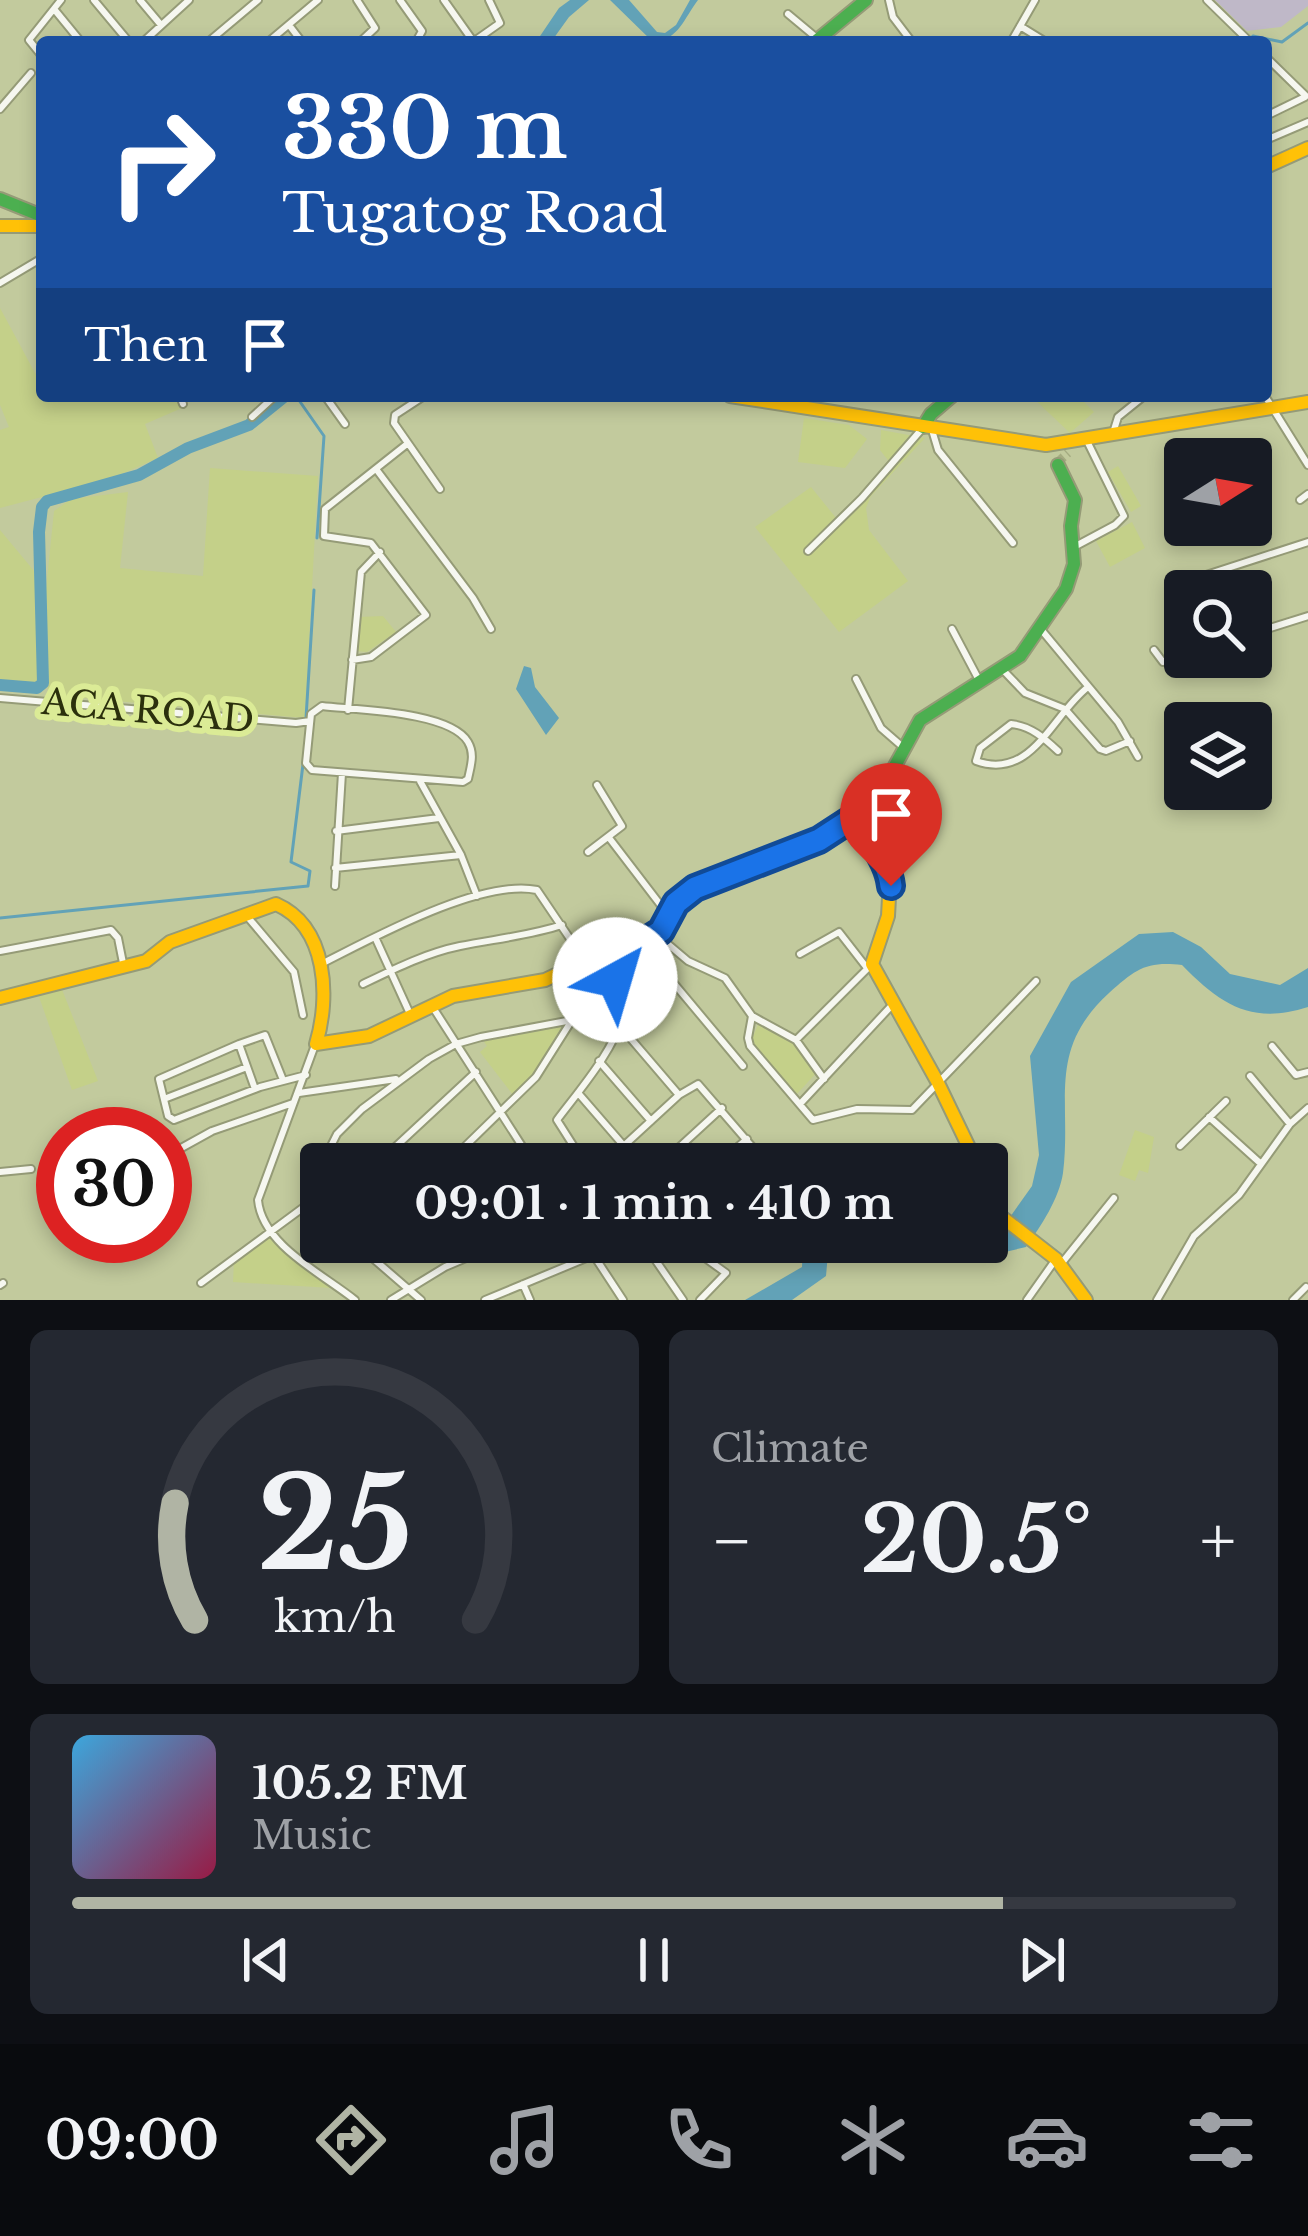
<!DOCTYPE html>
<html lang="en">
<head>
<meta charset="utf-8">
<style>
  :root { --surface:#171b24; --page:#242831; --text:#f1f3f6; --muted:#9ea1a6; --line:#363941; --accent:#b0b4a4 }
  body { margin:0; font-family:"Libre Baskerville",serif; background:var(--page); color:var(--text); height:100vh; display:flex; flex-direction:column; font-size:45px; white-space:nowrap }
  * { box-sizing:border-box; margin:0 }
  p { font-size:39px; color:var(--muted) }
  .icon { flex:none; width:66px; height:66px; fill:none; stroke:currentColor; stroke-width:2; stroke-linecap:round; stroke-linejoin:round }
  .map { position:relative; height:1300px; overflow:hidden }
  .side { display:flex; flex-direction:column; gap:30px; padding:30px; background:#0d0f14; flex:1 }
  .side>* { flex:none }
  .banner { position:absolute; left:36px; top:36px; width:1236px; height:366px; border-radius:12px; box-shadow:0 6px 18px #0003; background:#1a4fa0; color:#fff; overflow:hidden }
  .needle { width:78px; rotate:79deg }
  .buttons { position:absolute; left:1164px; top:438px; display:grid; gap:24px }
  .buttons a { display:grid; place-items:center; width:108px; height:108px; border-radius:12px; background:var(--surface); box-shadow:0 6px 18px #0003; font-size:60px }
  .speed { position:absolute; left:36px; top:1107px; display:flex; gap:24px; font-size:60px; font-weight:700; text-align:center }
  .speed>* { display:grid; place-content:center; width:156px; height:156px; border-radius:50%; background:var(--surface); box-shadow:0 6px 18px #0003; line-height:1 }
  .speed .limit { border:18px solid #d22; background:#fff; color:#111 }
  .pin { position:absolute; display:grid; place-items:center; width:102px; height:102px; color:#fff; margin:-123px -51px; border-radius:50% 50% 50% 0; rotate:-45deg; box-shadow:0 0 12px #0007 }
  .pin .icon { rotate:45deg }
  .me { position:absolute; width:132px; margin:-66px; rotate:39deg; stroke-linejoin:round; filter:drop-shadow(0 0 9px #0008) }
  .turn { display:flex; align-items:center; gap:42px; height:252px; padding:0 48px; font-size:54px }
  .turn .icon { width:156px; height:156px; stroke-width:2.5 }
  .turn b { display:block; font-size:84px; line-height:102px }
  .then { display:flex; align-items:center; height:114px; padding:0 48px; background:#0003; gap:24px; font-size:45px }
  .big { font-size:90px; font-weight:800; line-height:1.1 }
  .side .card { flex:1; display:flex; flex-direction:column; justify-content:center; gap:18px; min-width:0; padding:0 42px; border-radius:18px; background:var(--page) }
  .side .dial { align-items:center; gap:0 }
  .dial svg { height:312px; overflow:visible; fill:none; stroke:var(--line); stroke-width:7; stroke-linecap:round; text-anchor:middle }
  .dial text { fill:var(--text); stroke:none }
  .song { display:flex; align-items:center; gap:36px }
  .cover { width:144px; height:144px; border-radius:18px; background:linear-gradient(135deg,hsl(200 70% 55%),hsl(340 70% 35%)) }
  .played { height:12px; border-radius:6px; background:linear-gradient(90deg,var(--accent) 80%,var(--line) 80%) }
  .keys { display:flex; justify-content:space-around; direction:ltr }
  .heat { display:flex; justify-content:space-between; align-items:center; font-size:66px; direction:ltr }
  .side .tiles { flex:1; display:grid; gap:30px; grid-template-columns:1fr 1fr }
  .card:last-child { grid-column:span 2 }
  .trip { position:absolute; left:300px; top:1143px; width:708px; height:120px; border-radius:12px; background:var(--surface); box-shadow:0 6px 18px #0003; font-weight:800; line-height:120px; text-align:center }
  .dock { display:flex; height:192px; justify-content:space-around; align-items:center; background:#090b0e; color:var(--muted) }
  .dock .icon { width:84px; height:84px }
  .dock .selected { color:var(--accent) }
  .dock b { font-size:54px; color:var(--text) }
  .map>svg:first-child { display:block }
</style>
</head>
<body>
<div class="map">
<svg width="1308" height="1300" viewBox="0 0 1308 1300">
  <rect width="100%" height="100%" fill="#c2ca9d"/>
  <path fill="#c4d089" d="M0,308L42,386V396H178L182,408L145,424L158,458L110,479L0,508V430L9,427L0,405Z
    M1031,396H1078L1094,412L1070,433Z
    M804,418L849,425L867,439L845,468L798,462Z
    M881,430L925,438L871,496L866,508L869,530L908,581L839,632L755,527L811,487L836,518L891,464L880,450Z
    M1118,466L1141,506L1131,512L1108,472Z
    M210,468L318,476L305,718L48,695L45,599L54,511L71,499L128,492L120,568L203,576Z
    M1132,522L1145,548L1110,567L1096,541Z
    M0,530L35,572L41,682L36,686L0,683Z
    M383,616L396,632L367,652L356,651L359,617Z
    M61,987L98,1081L72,1090L38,994Z
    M761,1018L794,1039L818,1071L796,1095L751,1041Z
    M559,1025L564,1032L538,1070L513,1095L480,1052L487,1046L483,1040Z
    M1135,1130L1154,1137L1148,1173L1139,1170L1135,1181L1119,1175Z
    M268,1232L292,1255L332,1288L233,1282L234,1260Z"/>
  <path fill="#bfb8c8" d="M1215,0H1308V6L1281,27L1247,31Z"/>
  <path fill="#62a2b7" d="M570,0H589L569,17L551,42H536L559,8Z
    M610,0H629L657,32L665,33L676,25L690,0H698C684,18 679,40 653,42Z
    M524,666L531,668L535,687L559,718L546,735L516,689Z
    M1173,932L1201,947L1230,974L1280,985L1308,968V1007C1252,1025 1221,1005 1182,965C1146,961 1136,969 1109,993C1046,1051 1072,1100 1063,1173C1059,1199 1041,1226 1026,1247L992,1255L963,1251L955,1242H987V1224L1003,1227L1032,1186L1039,1155L1030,1056L1071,982L1139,934Z
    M882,1147L912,1151L936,1164H821L833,1156Z
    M803,1242H829L826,1276L792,1300H745L802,1267Z"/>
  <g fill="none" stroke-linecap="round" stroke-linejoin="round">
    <path stroke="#62a2b7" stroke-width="3" d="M1249,41L1253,36L1282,42L1308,23
      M296,396L324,436L317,538
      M306,718L314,590
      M0,918L308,886L310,871L291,862L305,748"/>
    <path stroke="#62a2b7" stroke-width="12" d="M0,685L37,688L43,683L39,532L42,507L47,501L139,475L188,448L249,425L285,396"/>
    <path stroke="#a4ab80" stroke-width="9" stroke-dasharray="9 4.5" stroke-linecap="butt" d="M1057,463L1068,453"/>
    <g stroke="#959b77" stroke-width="10">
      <path id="street" d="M94,0L129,42
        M140,0L161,25
        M357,0L375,28L360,42
        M400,0L422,31L416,42
        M444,0L473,41
        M889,0L893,17L912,42
        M1207,0L1250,42
        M54,9L81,42
        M788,14L818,39
        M289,25L302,42
        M1020,26L1046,42
        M143,42L189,0
        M208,42L258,0
        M268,42L318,0
        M473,42L500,23L489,0
        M1011,42L1035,0
        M42,56L29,40L61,0
        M1266,57L1306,96
        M0,109L31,73
        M1266,116L1305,97
        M1266,140L1308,122
        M0,283L42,258
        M180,396L183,404
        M325,396L345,424
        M424,396L395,415L394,423L440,489
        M1265,396L1308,465
        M252,417L275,396
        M932,430L938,450L1013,543
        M1113,433L1118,417L1144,396
        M376,469L473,598L491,629
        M1300,500L1308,494
        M1072,548L1115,525L1124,516L1087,441
        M808,551L862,498L921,430
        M1200,591V577L1308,542
        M1039,627L1118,722L1138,757
        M952,629L980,682
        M1251,634L1308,616
        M1154,650L1163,662L1185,655
        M352,660L371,657L426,615L371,543L324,536L325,509L407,444
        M1003,670L1025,693L1065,709L1100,749L1106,751L1130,741
        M856,679L881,728L904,748
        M0,698L296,723L310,721
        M322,706C355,710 450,711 468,742C475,754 471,765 468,779L463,782L312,770L306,763L311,714Z
        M348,710L361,572L380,552
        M1058,751C1044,738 1031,726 1011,724L980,748L976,761C1032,781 1051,716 1088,687
        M420,781L461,855L477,896
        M336,831L439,818
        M610,839L669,916
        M588,852L622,826L597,785
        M335,868L461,855
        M335,886L342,773
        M246,915L294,972L303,1015
        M656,934L688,961L725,978L752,1016L748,1038L750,1046L813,1120L857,1109L912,1110L1036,981
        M375,937L411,1016
        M641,944L743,1066
        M0,951L111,930L118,938L124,968
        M800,954L839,932L867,968
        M323,963C373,938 482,878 537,890L585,961
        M363,984C394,969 426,953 460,946C495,939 528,936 562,925
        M432,1006L522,1146
        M752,1016L796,1040L824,1079
        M620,1026L679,1095
        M796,1040L872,964
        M239,1044L265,1035L283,1080
        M315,1045L258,1200C262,1245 323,1274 355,1300
        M1272,1046L1296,1075L1308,1072
        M599,1061L651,1121
        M1250,1076L1290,1124
        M255,1089L239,1044L159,1079L168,1116L174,1120L255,1089L260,1087L306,1075
        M299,1093L396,1079
        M579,1094L624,1146
        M164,1099L247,1067
        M800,1104L894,1003
        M1209,1117L1260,1163
        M1180,1146L1226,1101
        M165,1157L212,1131L293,1103
        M322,1164L337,1134L362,1109L429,1059L456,1044L481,1037L572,1020L630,967L628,952
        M377,1164L476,1072
        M447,1164L536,1077L572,1020
        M585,1164L557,1120C582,1087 613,1052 625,1011L605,989
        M604,1164L679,1095L698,1084L767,1164
        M661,1164L722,1108
        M718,1164L747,1139
        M0,1172L31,1169
        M308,1204L321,1166
        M308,1204L321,1215
        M354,1242L421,1300
        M585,1242L623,1300
        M643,1242L683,1300
        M683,1242L726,1273L700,1300
        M1061,1264L1114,1198
        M201,1283L308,1204
        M523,1284L530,1300
        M0,1285L3,1283
        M391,1300L445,1267L504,1242
        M485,1300L625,1242
        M1027,1300L1056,1259
        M1157,1300L1194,1236L1239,1195L1290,1124L1308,1108
        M1293,1300L1306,1287"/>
    </g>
    <g stroke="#959b77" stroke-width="16">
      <path id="fast" d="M815,42L866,0
        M0,199L42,216
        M923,427L931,414L952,396
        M701,885L819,840L859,814L884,786L920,720L1020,656L1066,589L1074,564L1071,526L1075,500L1058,465"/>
    </g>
    <g stroke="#959b77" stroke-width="16">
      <path id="slow" d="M1266,167L1308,148
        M0,226H42
        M730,396L1046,445L1308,402
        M859,814L890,879L888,916L872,964L937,1081L977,1164
        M0,998L146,961L170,942L276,904C328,927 330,998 316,1044L369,1036L453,996L545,980L600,954L628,952L661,931L677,903L701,885
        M987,1190L998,1214L1056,1259L1086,1300"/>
    </g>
    <use href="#street" stroke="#f6f7f0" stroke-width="6"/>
    <use href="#fast" stroke="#4caf50" stroke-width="12"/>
    <use href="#slow" stroke="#ffc107" stroke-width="12"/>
  </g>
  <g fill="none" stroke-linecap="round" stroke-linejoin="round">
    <g stroke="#114b97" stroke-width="30">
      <path id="route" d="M615,980L630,967L628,952L661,931L676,903L695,888L819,840L859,814C868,839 888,860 891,886"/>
    </g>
    <use href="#route" stroke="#1a73e8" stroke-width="21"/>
  </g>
  <g text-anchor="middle" stroke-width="12" stroke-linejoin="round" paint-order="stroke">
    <g font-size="36" fill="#2b300d" stroke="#dbeb96">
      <text transform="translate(148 710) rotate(5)" y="13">ACA ROAD</text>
    </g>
  </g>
</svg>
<div class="buttons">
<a><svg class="needle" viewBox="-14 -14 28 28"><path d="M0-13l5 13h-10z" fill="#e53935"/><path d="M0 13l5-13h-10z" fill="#9ea1a6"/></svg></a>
<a><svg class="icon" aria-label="search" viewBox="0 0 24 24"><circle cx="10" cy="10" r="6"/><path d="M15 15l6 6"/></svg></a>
<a><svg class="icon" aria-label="layers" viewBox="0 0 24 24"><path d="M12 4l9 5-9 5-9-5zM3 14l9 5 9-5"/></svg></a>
</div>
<div class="speed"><div class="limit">30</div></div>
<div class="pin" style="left:891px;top:886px;background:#d93025"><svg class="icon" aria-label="arrive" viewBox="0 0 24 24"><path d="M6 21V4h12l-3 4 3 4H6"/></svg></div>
<svg class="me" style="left:615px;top:980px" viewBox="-20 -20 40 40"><circle r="19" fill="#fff"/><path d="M0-13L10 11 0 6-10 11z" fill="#1a73e8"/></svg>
<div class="trip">09:01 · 1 min · 410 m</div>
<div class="banner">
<div class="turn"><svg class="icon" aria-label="right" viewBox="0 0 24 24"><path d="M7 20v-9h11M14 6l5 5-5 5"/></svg><div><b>330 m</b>Tugatog Road</div></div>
<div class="then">Then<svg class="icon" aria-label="arrive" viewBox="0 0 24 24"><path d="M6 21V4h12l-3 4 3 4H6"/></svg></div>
</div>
</div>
<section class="side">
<div class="tiles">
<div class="card dial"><svg viewBox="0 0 100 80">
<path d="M14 69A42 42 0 1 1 86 69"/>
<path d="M14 69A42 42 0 0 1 9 39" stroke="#b0b4a4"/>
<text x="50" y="56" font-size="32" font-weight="700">25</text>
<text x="50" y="72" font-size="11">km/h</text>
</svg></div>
<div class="card"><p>Climate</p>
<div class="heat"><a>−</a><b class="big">20.5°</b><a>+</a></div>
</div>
<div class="card">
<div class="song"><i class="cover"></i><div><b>105.2 FM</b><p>Music</p></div></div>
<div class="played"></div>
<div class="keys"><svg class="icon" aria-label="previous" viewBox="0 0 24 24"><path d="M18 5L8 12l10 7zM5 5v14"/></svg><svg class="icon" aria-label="pause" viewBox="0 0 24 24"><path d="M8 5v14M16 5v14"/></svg><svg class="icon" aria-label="next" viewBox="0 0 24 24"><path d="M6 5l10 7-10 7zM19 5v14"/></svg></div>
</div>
</div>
</section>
<nav class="dock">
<b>09:00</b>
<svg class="icon selected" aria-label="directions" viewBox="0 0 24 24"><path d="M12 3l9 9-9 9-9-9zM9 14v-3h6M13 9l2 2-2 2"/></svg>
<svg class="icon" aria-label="music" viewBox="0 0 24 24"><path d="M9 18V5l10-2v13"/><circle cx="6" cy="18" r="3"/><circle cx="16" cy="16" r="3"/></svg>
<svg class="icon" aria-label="phone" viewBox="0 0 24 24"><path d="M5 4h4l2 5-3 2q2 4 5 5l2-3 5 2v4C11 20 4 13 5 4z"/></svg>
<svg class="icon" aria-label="climate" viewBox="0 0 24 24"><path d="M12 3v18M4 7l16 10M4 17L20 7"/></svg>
<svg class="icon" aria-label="car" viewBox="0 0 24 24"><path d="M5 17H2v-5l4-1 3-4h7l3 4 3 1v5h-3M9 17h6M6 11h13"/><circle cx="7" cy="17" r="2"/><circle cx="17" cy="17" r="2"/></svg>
<svg class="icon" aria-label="filters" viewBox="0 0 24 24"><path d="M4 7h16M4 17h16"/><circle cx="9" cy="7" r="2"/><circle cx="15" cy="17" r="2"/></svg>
</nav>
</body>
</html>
